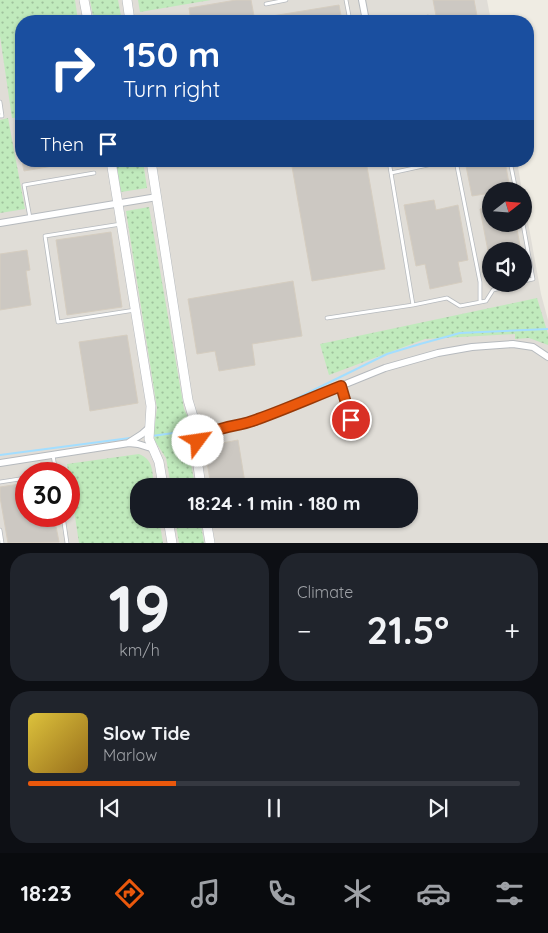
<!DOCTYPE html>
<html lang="en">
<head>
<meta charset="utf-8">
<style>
  :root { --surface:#171b24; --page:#20242c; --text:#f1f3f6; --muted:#9ea1a6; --line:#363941; --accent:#ea580c }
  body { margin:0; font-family:Quicksand,sans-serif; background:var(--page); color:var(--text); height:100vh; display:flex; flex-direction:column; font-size:19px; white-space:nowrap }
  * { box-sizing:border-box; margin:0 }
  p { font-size:16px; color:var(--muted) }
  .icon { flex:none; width:28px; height:28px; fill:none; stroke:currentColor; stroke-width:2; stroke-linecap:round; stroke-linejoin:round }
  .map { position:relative; height:543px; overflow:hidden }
  .details { display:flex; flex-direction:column; gap:10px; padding:10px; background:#0d0f14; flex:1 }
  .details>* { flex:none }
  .banner { position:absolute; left:15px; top:15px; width:519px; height:152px; border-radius:20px; box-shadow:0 1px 4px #0004; background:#1a4fa0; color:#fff; overflow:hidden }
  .needle { width:32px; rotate:73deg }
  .controls { position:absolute; left:482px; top:182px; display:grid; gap:10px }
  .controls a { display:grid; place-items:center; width:50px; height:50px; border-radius:50%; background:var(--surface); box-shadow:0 1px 4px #0004; font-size:25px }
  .speed { position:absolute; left:15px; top:462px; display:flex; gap:10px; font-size:25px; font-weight:700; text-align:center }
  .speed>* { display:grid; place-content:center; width:65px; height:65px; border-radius:50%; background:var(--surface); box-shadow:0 1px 4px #0004; line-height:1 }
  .speed .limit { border:8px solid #d22; background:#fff; color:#111 }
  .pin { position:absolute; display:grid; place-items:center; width:42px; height:42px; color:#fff; margin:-21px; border:2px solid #fff; border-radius:50%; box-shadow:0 1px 5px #0007 }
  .me { position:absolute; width:55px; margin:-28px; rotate:59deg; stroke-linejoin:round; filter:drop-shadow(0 0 4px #0008) }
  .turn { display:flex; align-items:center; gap:18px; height:105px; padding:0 25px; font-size:22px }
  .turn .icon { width:65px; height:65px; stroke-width:2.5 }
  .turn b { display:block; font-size:35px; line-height:42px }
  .then { display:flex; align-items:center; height:48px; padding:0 25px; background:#0003; gap:10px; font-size:19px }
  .big { font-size:38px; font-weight:700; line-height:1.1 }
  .details .card { flex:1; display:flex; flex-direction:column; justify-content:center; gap:8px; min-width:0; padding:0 18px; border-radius:20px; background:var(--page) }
  .details .dial { align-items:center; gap:0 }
  .dial b { font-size:65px; line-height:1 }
  .song { display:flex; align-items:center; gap:15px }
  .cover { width:60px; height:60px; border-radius:8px; background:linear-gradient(135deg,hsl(50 70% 55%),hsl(40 70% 35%)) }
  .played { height:5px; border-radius:2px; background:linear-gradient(90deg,var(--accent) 30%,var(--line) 30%) }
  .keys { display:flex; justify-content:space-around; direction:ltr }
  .heat { display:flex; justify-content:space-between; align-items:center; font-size:28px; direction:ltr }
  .details .tiles { flex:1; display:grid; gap:10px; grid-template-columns:1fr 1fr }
  .card:last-child { grid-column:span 2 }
  .trip { position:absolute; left:130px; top:478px; width:288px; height:50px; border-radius:20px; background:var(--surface); box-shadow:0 1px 4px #0004; font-weight:700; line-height:50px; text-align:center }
  .dock { display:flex; height:80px; justify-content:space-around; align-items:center; background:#090b0e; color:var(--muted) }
  .dock .icon { width:35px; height:35px }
  .dock .active { color:var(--accent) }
  .dock b { font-size:22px; color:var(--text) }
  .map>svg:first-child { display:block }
</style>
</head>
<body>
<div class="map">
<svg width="548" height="543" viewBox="0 0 548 543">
  <defs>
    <pattern id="grass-dots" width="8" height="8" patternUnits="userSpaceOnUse" patternTransform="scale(1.25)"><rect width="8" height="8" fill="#c0eabc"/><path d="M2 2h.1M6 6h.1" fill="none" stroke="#9fc19c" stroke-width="1.8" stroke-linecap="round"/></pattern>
  </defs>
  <rect width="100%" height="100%" fill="#efece3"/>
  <path fill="#e0ddd7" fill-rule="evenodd" d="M0,0H487L491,21H21V161H517L522,191H491V224H524V200L541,294L548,320V543H0ZM491,251H524V284H491ZM26,474H69V516H26ZM139,486H409V519H139Z"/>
  <path fill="url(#grass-dots)" d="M0,0H75L78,21H21V117L12,118L0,36Z
    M90,0H118L122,21H94Z
    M138,0H211L140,12Z
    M8,118L25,209L0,213V120Z
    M116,161H143L147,188L121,192Z
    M149,207L184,409L192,426L193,436L190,458L195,486H171L166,458L155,441L154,432L157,408L126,211Z
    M537,298L548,334V345L529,338L515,339V334L425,339L329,375L320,344Z
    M139,454C154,460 152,472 154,486H139V519H159L163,543H79L67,464Z
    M175,519H200L204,543H179Z"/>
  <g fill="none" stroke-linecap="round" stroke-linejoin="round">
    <path stroke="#a3deff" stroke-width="2" d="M269,412L387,354L420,344L460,333L548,329
      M250,418L260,415
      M152,436L195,430
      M0,455L130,438"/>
  </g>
  <path fill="#ccc8c2" stroke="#d5cdc0" d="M236,0H251L255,21H191L189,8Z
    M433,0H474L478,21H437Z
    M339,5L342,21H260V18Z
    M22,161H63L64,164L24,171Z
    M291,161H366L385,269L312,281Z
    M465,161H505L510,189L491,191V193L472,196Z
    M434,200L436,210L458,205L468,260L458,262L462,282L430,289L425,264L416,266L404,205Z
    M491,207V224H516L521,251H488L480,209Z
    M111,232L122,307L67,315L56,240Z
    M27,250L30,270L26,271L31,305L0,310V254Z
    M293,281L302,336L252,344L255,365L219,371L215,351L197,354L188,299Z
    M127,335L138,403L90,411L79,342Z
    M238,440L245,483L243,486H211L206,456L212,445Z
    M26,483V516H54L59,542L8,543L0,497V487Z"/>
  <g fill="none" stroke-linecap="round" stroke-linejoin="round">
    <g stroke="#b6babe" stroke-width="4.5">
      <path id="service" d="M346,0L350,21
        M266,4L286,0
        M409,21L428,17L429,21
        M0,102L2,116H0
        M389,161L413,305L447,298L460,306L486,301L493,290L515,284
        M456,161L480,282V302
        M510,161L516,191
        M391,173L446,161
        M30,218L24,185L94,173
        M121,224L45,236L58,322L135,310
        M523,224L533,279L524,281
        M327,318L413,305
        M53,455L56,474
        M0,482L26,478
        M63,516L67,543
        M0,530L2,543"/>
    </g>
    <g stroke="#b6babe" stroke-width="8">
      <path id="minor" d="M362,0L366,21
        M0,223L157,197
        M341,386L351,420
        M194,422L204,426L216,429
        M198,441C215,425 237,426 259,419L385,368L438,353L472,347L513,344L533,347L548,357
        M128,443L142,434L150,427
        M0,463L129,443L138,444L154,449"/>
    </g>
    <g stroke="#b6babe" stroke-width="10">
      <path id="tertiary" d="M84,0L88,21
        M127,0L130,21
        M111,161L151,406L149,439L159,462L163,486
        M151,161L188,400L198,433L197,459L201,486
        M168,519L172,543
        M206,519L210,543"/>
    </g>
    <use href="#service" stroke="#fff" stroke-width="3"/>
    <use href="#minor" stroke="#fff" stroke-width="6"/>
    <use href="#tertiary" stroke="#fff" stroke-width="9"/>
  </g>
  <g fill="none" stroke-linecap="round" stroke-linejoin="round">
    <g stroke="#983908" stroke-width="12">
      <path id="route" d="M198,441C216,425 236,428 258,419C286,409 313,397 341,386L351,420"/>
    </g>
    <use href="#route" stroke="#ea580c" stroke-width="9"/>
  </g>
</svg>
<div class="controls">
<a><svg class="needle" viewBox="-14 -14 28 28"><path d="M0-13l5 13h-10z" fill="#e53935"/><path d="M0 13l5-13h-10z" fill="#9ea1a6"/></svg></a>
<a><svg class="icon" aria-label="sound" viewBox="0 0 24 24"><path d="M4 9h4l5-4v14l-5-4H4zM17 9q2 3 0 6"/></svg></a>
</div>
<div class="speed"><div class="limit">30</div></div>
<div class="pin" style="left:351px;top:420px;background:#d93025"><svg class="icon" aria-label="arrive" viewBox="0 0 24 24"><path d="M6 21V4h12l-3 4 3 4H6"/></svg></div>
<svg class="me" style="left:198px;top:441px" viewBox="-20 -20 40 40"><circle r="19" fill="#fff"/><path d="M0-13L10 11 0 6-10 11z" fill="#ea580c"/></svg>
<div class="trip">18:24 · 1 min · 180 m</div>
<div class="banner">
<div class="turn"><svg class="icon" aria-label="right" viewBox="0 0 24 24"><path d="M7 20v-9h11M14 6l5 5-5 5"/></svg><div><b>150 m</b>Turn right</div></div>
<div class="then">Then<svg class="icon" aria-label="arrive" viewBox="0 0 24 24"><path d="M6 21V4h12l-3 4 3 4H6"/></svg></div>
</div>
</div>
<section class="details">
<div class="tiles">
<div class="card dial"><b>19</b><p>km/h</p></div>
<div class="card"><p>Climate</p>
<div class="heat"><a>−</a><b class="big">21.5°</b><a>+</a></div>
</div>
<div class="card">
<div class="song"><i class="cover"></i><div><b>Slow Tide</b><p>Marlow</p></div></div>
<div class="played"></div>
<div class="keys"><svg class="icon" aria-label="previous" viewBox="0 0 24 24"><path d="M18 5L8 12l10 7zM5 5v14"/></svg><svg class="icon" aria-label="pause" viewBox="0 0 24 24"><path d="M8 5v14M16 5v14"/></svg><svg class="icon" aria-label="next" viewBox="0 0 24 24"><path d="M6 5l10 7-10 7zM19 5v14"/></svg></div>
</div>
</div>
</section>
<nav class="dock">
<b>18:23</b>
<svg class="icon active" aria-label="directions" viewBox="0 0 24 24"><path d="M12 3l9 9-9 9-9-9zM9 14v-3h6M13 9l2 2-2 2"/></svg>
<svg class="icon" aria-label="music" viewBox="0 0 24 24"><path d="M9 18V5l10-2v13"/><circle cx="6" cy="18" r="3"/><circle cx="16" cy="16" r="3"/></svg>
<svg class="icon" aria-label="phone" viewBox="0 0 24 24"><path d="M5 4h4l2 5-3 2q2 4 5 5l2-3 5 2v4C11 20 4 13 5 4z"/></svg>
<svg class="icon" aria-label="climate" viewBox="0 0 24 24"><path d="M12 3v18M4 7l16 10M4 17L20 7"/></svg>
<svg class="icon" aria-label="car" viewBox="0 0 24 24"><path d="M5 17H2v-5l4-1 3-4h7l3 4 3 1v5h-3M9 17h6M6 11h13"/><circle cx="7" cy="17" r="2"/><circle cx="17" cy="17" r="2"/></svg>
<svg class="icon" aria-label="filters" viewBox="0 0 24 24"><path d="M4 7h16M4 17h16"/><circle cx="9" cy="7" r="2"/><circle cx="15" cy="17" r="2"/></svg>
</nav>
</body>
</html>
